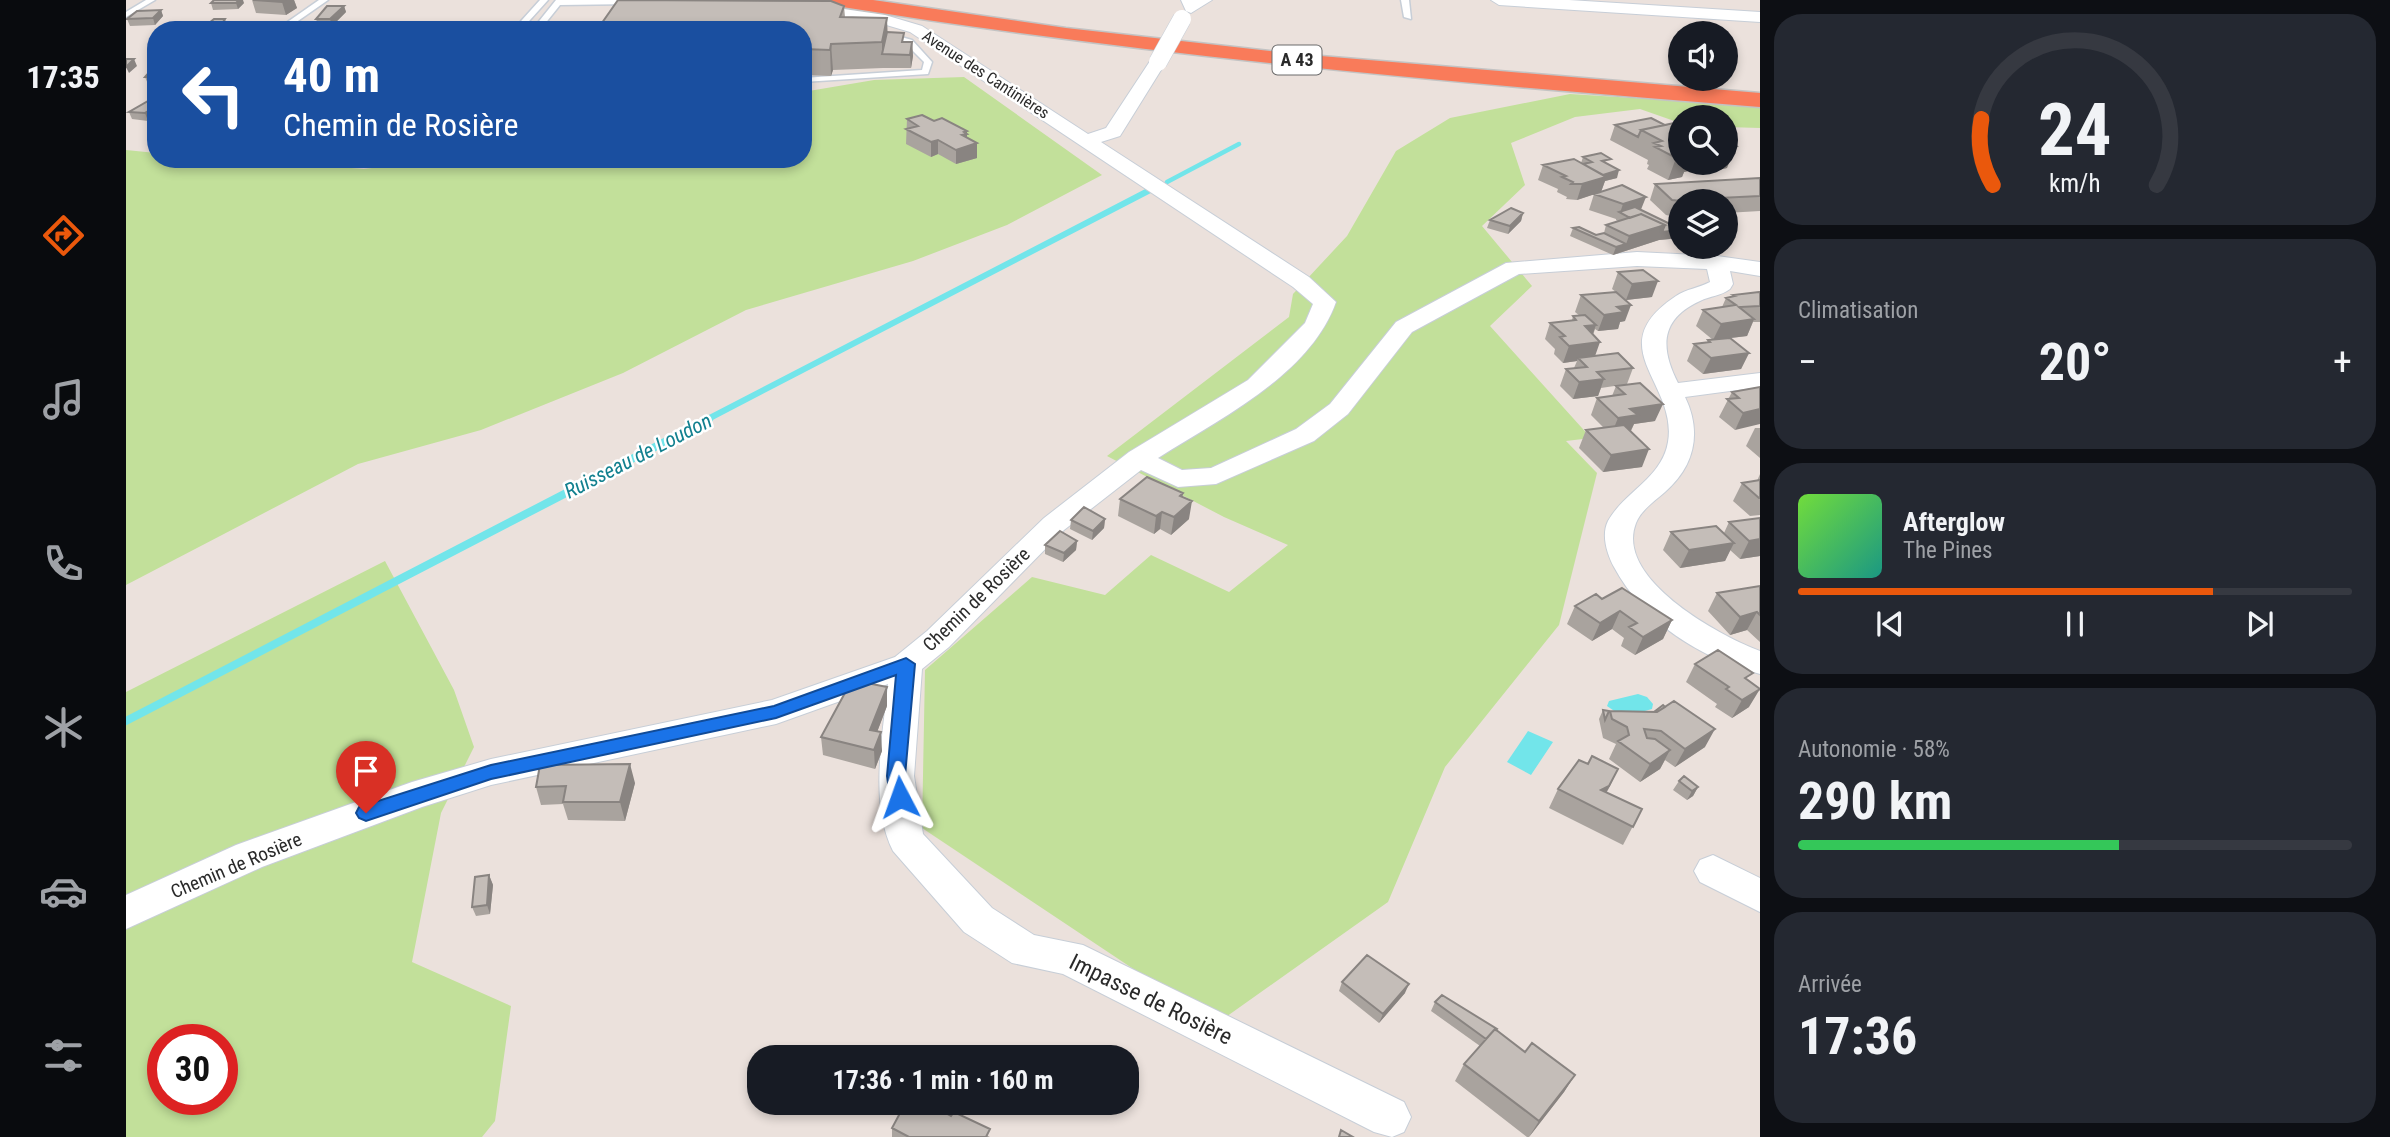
<!DOCTYPE html>
<html lang="fr">
<head>
<meta charset="utf-8">
<style>
  :root { --surface:#171b24; --page:#242831; --text:#f1f3f6; --muted:#9ea1a6; --line:#363941; --accent:#ea580c }
  body { margin:0; font-family:"Roboto Condensed",sans-serif; background:var(--page); color:var(--text); height:100vh; display:flex; flex-direction:column; font-size:26px; white-space:nowrap }
  * { box-sizing:border-box; margin:0 }
  p { font-size:23px; color:var(--muted) }
  .icon { flex:none; width:38px; height:38px; fill:none; stroke:currentColor; stroke-width:2; stroke-linecap:round; stroke-linejoin:round }
  .map { position:relative; flex:1; overflow:hidden }
  .side { display:flex; flex-direction:column; gap:14px; padding:14px; background:#0d0f14; width:630px }
  .side>* { flex:none }
  .banner { position:absolute; left:21px; top:21px; width:665px; height:147px; border-radius:28px; box-shadow:0 4px 10px #0003; background:#1a4fa0; color:#fff; overflow:hidden }
  .fabs { position:absolute; left:1542px; top:21px; display:grid; gap:14px }
  .fabs a { display:grid; place-items:center; width:70px; height:70px; border-radius:50%; background:var(--surface); box-shadow:0 4px 10px #0003; font-size:35px }
  .speed { position:absolute; left:21px; top:1024px; display:flex; gap:14px; font-size:35px; font-weight:700; text-align:center }
  .speed>* { display:grid; place-content:center; width:91px; height:91px; border-radius:50%; background:var(--surface); box-shadow:0 4px 10px #0003; line-height:1 }
  .speed .limit { border:10px solid #d22; background:#fff; color:#111 }
  .pin { position:absolute; display:grid; place-items:center; width:60px; height:60px; color:#fff; margin:-72px -30px; border-radius:50% 50% 50% 0; rotate:-45deg; box-shadow:0 0 7px #0007 }
  .pin .icon { rotate:45deg }
  .me { position:absolute; width:77px; margin:-38px; rotate:356deg; stroke-linejoin:round; filter:drop-shadow(0 0 5px #0008) }
  .turn { display:flex; align-items:center; gap:24px; height:147px; padding:0 21px; font-size:32px }
  .turn .icon { width:91px; height:91px; stroke-width:2.5 }
  .turn b { display:block; font-size:49px; line-height:60px }
  .big { font-size:52px; font-weight:700; line-height:1.1 }
  .side .tile { flex:1; display:flex; flex-direction:column; justify-content:center; gap:10px; min-width:0; padding:0 24px; border-radius:28px; background:var(--page) }
  .side .dial { align-items:center; gap:0 }
  .dial svg { height:182px; overflow:visible; fill:none; stroke:var(--line); stroke-width:7; stroke-linecap:round; text-anchor:middle }
  .dial text { fill:var(--text); stroke:none }
  .song { display:flex; align-items:center; gap:21px }
  .cover { width:84px; height:84px; border-radius:10px; background:linear-gradient(135deg,hsl(100 70% 55%),hsl(170 70% 35%)) }
  .played { height:7px; border-radius:4px; background:linear-gradient(90deg,var(--accent) 75%,var(--line) 75%) }
  .keys { display:flex; justify-content:space-around; direction:ltr }
  .heat { display:flex; justify-content:space-between; align-items:center; font-size:38px; direction:ltr }
  .charge { height:10px; border-radius:5px; background:linear-gradient(90deg,#34c759 58%,var(--line) 0) }
  .trip { position:absolute; left:621px; top:1045px; width:392px; height:70px; border-radius:28px; background:var(--surface); box-shadow:0 4px 10px #0003; font-weight:700; line-height:70px; text-align:center }
  main { display:flex; flex:1; min-height:0 }
  .dock { display:flex; flex-direction:column; width:126px; justify-content:space-around; align-items:center; background:#090b0e; color:var(--muted) }
  .dock .icon { width:49px; height:49px }
  .dock .on { color:var(--accent) }
  .dock b { font-size:32px; color:var(--text) }
  .map>svg:first-child { display:block }
</style>
</head>
<body>
<main>
<nav class="dock">
<b>17:35</b>
<svg class="icon on" aria-label="directions" viewBox="0 0 24 24"><path d="M12 3l9 9-9 9-9-9zM9 14v-3h6M13 9l2 2-2 2"/></svg>
<svg class="icon" aria-label="music" viewBox="0 0 24 24"><path d="M9 18V5l10-2v13"/><circle cx="6" cy="18" r="3"/><circle cx="16" cy="16" r="3"/></svg>
<svg class="icon" aria-label="phone" viewBox="0 0 24 24"><path d="M5 4h4l2 5-3 2q2 4 5 5l2-3 5 2v4C11 20 4 13 5 4z"/></svg>
<svg class="icon" aria-label="climate" viewBox="0 0 24 24"><path d="M12 3v18M4 7l16 10M4 17L20 7"/></svg>
<svg class="icon" aria-label="car" viewBox="0 0 24 24"><path d="M5 17H2v-5l4-1 3-4h7l3 4 3 1v5h-3M9 17h6M6 11h13"/><circle cx="7" cy="17" r="2"/><circle cx="17" cy="17" r="2"/></svg>
<svg class="icon" aria-label="filters" viewBox="0 0 24 24"><path d="M4 7h16M4 17h16"/><circle cx="9" cy="7" r="2"/><circle cx="15" cy="17" r="2"/></svg>
</nav>
<div class="map">
<svg width="1634" height="1137" viewBox="0 0 1634 1137">
  <rect width="100%" height="100%" fill="#ebe1dc"/>
  <path fill="#c2e09a" fill-rule="evenodd" d="M838,77L976,175L881,225L787,261L620,310L497,373L355,430L232,464L0,585V150L30,153V159H112L238,169L318,159H677V92L748,80Z
    M1444,94L1634,106V128L1600,127V117H1554V123L1514,109L1449,117L1385,143L1399,185L1356,226L1406,286L1364,326L1465,438L1440,441L1471,473L1433,625L1319,767L1262,902L1090,1024L796,828L799,670L906,577L979,595L1025,555L1103,592L1162,545L1098,517L981,456L1163,317L1167,294L1221,236L1270,151L1324,118Z
    M259,561L328,690L348,747L315,813L286,962L385,1006L369,1121L356,1137H0V692ZM37,1040H96V1099H37Z"/>
  <path fill="#72e5ea" d="M1512,694L1521,697L1527,704L1526,709L1497,717L1481,706L1483,701Z
    M1402,731L1427,742L1405,775L1381,762Z"/>
  <g fill="none" stroke-linecap="round" stroke-linejoin="round">
    <path stroke="#72e5ea" stroke-width="4.5" d="M1041,182L1113,144"/>
    <path stroke="#72e5ea" stroke-width="6" d="M580,420L1024,190"/>
    <path stroke="#72e5ea" stroke-width="8" d="M0,721L583,419"/>
    <g stroke="#c7ced7" stroke-width="3">
      <path id="lane" d="M20,0H29L0,17V12Z
        M193,0H202L159,30H150Z
        M414,0H422L395,30H387Z
        M430,0H509L512,2L508,4L434,5L414,30H406Z
        M1275,0H1283L1285,19L1278,17Z
        M757,32L786,40L806,62L802,74L677,82V78L796,70L798,62L780,44L757,36Z"/>
    </g>
    <g stroke="#c7ced7" stroke-width="2">
      <path id="street" d="M616,0H655L759,15L796,26L962,134L980,128L1026,58H1038L1040,62L994,136L975,142L1183,277L1210,302C1184,375 1095,418 1032,458L1056,470L1085,468L1170,429L1204,404L1270,322L1380,263L1511,252L1591,256L1634,262V276L1604,271L1607,284L1604,289C1595,296 1584,296 1574,301C1534,319 1534,348 1552,383L1634,373V387L1559,397C1576,432 1569,466 1539,492C1529,501 1515,510 1510,523C1488,579 1594,636 1634,651V674C1573,657 1519,624 1488,567C1481,554 1475,535 1482,521C1499,491 1536,478 1542,442C1552,383 1473,347 1550,296C1560,289 1573,288 1584,282L1581,269L1511,266L1393,274L1286,332L1222,414L1188,441L1090,484L1052,487L1015,470L938,530L823,647L796,669L788,776L797,834L866,908L908,935L957,945L1278,1102L1285,1117L1278,1132L1266,1137L1248,1132L937,974L886,963L838,932L767,851C743,804 757,734 762,684L650,724L365,785L296,807L136,867L0,929V895L110,845L286,782L365,759L646,700L769,657L801,631L918,518L1003,452L1122,380L1179,323L1187,304L1167,287L784,32L757,24L624,5Z
        M1055,0H1086L1065,13L1060,11Z
        M1365,0H1443L1634,12V22L1373,5Z
        M1587,855L1634,878V912L1574,882L1568,871L1574,860Z"/>
    </g>
    <g stroke="#c3c3c3" stroke-width="3">
      <path id="highway" d="M700,0H747L940,28L1171,54L1634,93V107C1325,83 1017,55 710,6Z"/>
    </g>
    <use href="#lane" fill="#fff" fill-rule="evenodd"/>
    <use href="#street" fill="#fff" fill-rule="evenodd"/>
    <use href="#highway" fill="#f97b5a" fill-rule="evenodd"/>
    <g stroke="#c7ced7" stroke-width="19" stroke-linecap="butt">
      <path id="street-bridge" d="M1032,62L1056,19"/>
    </g>
    <use href="#street-bridge" stroke="#fff" stroke-width="18"/>
  </g>
  <path fill="#a9a39e" d="M126,0H168L171,8L160,15L130,13Z
    M85,3H118L112,9L87,10Z
    M218,6L220,12L206,26L192,25L190,19Z
    M718,6L719,17L761,18V32L778,42H786L787,56L785,68H757L707,70L705,76L677,75V30Z
    M35,10L37,16L29,25L4,26L1,19Z
    M99,19L100,22L114,28L112,30H78L77,28Z
    M30,69V84H22L19,77Z
    M22,101V121L6,119L3,112Z
    M1525,118L1554,163H1600L1601,168L1587,171L1580,167L1558,172L1556,177L1542,180L1521,169L1523,165L1521,164L1522,160L1484,140L1489,125Z
    M781,119L808,121L841,131V138L851,143V158L830,164L812,154L805,157L780,144Z
    M1457,157L1483,164L1491,178L1479,181L1475,192L1451,200L1440,199L1441,197L1431,192L1432,189L1412,180L1417,165L1455,163Z
    M621,159H643L635,165L622,162Z
    M1634,178V211L1600,213V201H1554V218L1540,215L1524,200L1529,184Z
    M1468,194L1515,210L1544,224L1554,223V238L1533,240L1487,255L1444,236L1447,228L1470,235L1478,233L1480,225L1492,221L1490,220V219L1463,210Z
    M1397,213L1395,221L1382,234L1361,228L1364,220Z
    M1492,272L1526,297L1500,300L1486,289Z
    M1634,292V322H1627L1621,336L1605,338L1623,353L1615,369L1577,374L1561,361L1568,344L1581,342L1582,340H1587L1570,326L1577,310L1596,307L1600,298L1606,297L1607,295Z
    M1455,295L1499,321L1494,322L1492,329L1472,331L1469,329L1467,335L1469,356L1507,368L1501,384L1529,421L1508,424L1505,431L1516,467L1477,472L1453,448L1460,430L1478,428L1465,415L1471,398L1486,396L1490,386L1495,385L1475,388L1472,396L1447,399L1434,386L1440,369L1448,368L1451,361L1437,363L1428,354L1429,349L1419,339L1424,323L1446,320L1447,316H1454L1449,312Z
    M1634,387L1609,430L1593,417L1606,392Z
    M1629,428H1634V458L1620,446Z
    M1634,474V515L1624,516L1607,501L1616,483L1631,481Z
    M1057,493L1056,497L1063,519L1045,535L1034,529L1028,534L992,516L994,499Z
    M1634,518V556L1614,559L1604,550L1599,561L1554,568L1537,550L1545,532L1598,533L1603,522Z
    M979,519L978,528L966,540L944,529L945,520Z
    M951,541L950,550L937,562L919,554V545Z
    M1634,586V642L1621,630L1604,635L1582,611L1591,593Z
    M1476,599L1546,620L1537,639L1509,655L1495,646L1498,638L1486,629L1466,641L1441,624L1449,606Z
    M1569,664L1622,681L1623,707L1606,718L1589,707L1591,704L1560,682Z
    M761,706L751,732L756,751L749,769L697,755L695,737Z
    M1477,710L1483,711L1579,747L1549,767L1539,760L1534,769L1514,782L1483,759L1490,744L1477,738L1473,719Z
    M1553,781L1572,787L1567,796L1561,800L1547,790Z
    M509,783L499,821L442,820L437,804L415,805L410,787Z
    M1432,789L1480,792L1516,809L1497,845L1423,808Z
    M363,875L367,885L364,914L350,916L346,907Z
    M1216,982L1279,993L1253,1023L1213,991Z
    M1309,1002L1370,1030L1399,1052L1449,1075L1438,1092L1403,1137H1401L1329,1081L1338,1064L1354,1046L1305,1011Z
    M825,1116L864,1137H766V1128Z"/>
  <path fill="#898481" d="M113,0H117L118,3L112,9L110,3Z
    M159,0H168L171,8L160,15L156,2Z
    M218,6L220,12L206,26L204,19Z
    M35,10L37,16L29,25L27,18Z
    M761,18L762,43L756,54V42Z
    M112,22L114,28L112,30H105L104,28Z
    M786,42L787,56L785,68L784,55Z
    M705,44L707,70L705,76L704,50Z
    M8,59L11,66L3,73L0,67Z
    M30,107V116L22,121L19,113Z
    M841,131V146L851,143V158L830,164V150L836,135L838,132Z
    M812,140V154L805,157V142Z
    M1610,146L1601,168L1587,171L1590,163H1600V148Z
    M1554,157V163H1582L1580,167L1558,172L1556,177L1542,180L1550,158Z
    M635,159H643L635,165Z
    M1493,170L1491,178L1479,181L1475,192L1451,200L1456,184L1467,178Z
    M1520,197L1514,212L1494,213L1497,204Z
    M1397,213L1395,221L1382,234L1384,226Z
    M1539,225L1533,240L1487,255L1490,247L1500,244L1503,236Z
    M1554,230V238L1533,240L1536,232Z
    M1532,281L1526,297L1500,300L1506,284Z
    M1505,305L1499,321L1494,322L1492,329L1472,331L1478,315L1491,307Z
    M1628,319L1621,336L1587,340L1595,324Z
    M1470,325L1464,342L1459,326Z
    M1474,342L1468,359L1452,358L1451,361L1437,363L1443,346Z
    M1623,353L1615,369L1577,374L1585,358Z
    M1478,379L1472,396L1447,399L1453,382Z
    M1537,404L1529,421L1508,424L1504,432L1485,435L1492,418L1504,409Z
    M1634,409V424L1609,430L1617,413Z
    M1523,449L1516,467L1477,472L1485,455Z
    M1057,493L1054,511L1066,501L1063,519L1045,535L1048,517L1054,496Z
    M1036,512L1034,529L1028,534L1030,516Z
    M979,519L978,528L966,540L967,531Z
    M1634,539V556L1614,559L1623,541Z
    M951,541L950,550L937,562L938,553Z
    M1608,543L1599,561L1554,568L1563,550Z
    M1494,611L1486,629L1466,641L1474,623Z
    M1631,612L1621,630L1604,635L1614,617Z
    M1546,620L1537,639L1509,655L1517,637Z
    M761,687V706L745,748L744,730Z
    M1634,689L1623,707L1606,718L1616,700Z
    M1589,729L1579,747L1549,767L1559,749Z
    M755,732L756,751L749,769L748,750Z
    M1544,750L1534,769L1514,782L1524,764Z
    M504,764L509,783L499,821L494,802Z
    M1492,769L1483,788L1474,804L1475,790Z
    M1572,787L1567,796L1561,800L1566,791Z
    M363,875L367,885L364,914L361,905Z
    M1283,984L1279,993L1253,1023L1257,1014Z
    M1449,1075L1438,1092L1403,1137L1413,1121Z"/>
  <path fill="#c4bdb8" stroke="#898481" stroke-width="2" d="M88,0H113L110,3H85Z
    M127,0H159L156,2Z
    M492,0L705,1L718,6L714,17L761,18L756,42L705,44L704,50L677,49V30H471Z
    M201,6H218L204,19H190Z
    M35,10L27,18L1,19L11,11Z
    M88,19H99L97,22H112L104,28H77Z
    M761,32L778,33L776,42H786L784,55L756,54Z
    M0,59H8L0,67Z
    M26,69H30V77H19Z
    M22,101L30,102V107L19,113L3,112Z
    M796,115L808,121L816,118L841,131L838,132L841,134L836,135L851,143L830,150L812,140L805,142L780,129L792,126L781,119Z
    M1525,118L1539,125L1515,130L1512,137L1489,125Z
    M1548,123L1554,126V157L1550,158L1529,147L1535,146L1528,143L1536,141L1515,130Z
    M1600,141L1610,146L1600,148Z
    M1475,153L1485,159L1476,161L1493,170L1477,175L1457,164L1466,162L1457,157Z
    M1448,159L1480,177L1456,184H1445L1447,182L1436,177L1440,176L1417,165Z
    M1634,178V196L1571,199L1574,201H1555L1546,200L1529,184Z
    M1496,185L1520,197L1497,204L1468,194Z
    M1509,207L1544,224L1554,223V230L1536,232L1539,225L1515,214L1504,218L1493,212Z
    M1385,208L1397,213L1384,226L1364,220Z
    M1515,214L1539,225L1503,236L1480,225Z
    M1453,227L1470,235L1478,233L1500,244L1490,247L1447,228Z
    M1517,270L1532,281L1506,284L1492,272Z
    M1490,292L1505,305L1491,307L1498,312L1478,315L1455,295Z
    M1633,292H1634V306L1613,307L1628,319L1595,324L1577,310L1610,305L1600,298L1609,296L1607,295Z
    M1459,315L1470,325L1459,326L1474,342L1443,346L1434,337L1439,336L1424,323L1450,320L1447,316Z
    M1604,338L1623,353L1585,358L1568,344L1584,342L1582,340Z
    M1492,353L1507,368L1471,372L1478,379L1453,382L1440,369L1461,367L1452,358Z
    M1514,383L1537,404L1504,409L1512,415L1492,418L1471,398L1499,394L1490,386Z
    M1634,387V409L1617,413L1601,399L1613,398L1606,392Z
    M1498,425L1523,449L1485,455L1460,430Z
    M1021,477L1057,493L1054,496L1066,501L1048,517L1036,512L1030,516L994,499Z
    M1634,480V498H1633L1616,483Z
    M958,507L979,519L967,531L945,520Z
    M1634,518V539L1623,541L1603,522Z
    M1590,526L1608,543L1563,550L1545,532Z
    M934,531L951,541L938,553L919,545Z
    M1634,586V615L1631,612L1614,617L1591,593Z
    M1496,588L1546,620L1517,637L1503,627L1511,623L1494,611L1474,623L1449,606L1470,594L1476,599Z
    M1592,650L1627,673L1619,678L1634,689L1616,700L1600,689L1603,687L1569,664Z
    M726,680L761,687L744,730L755,732L748,750L695,737Z
    M1548,701L1589,729L1559,749L1535,731L1518,729L1521,738L1529,739L1544,750L1524,764L1492,741L1503,735L1501,727L1486,719L1484,711L1531,712Z
    M1537,705L1539,707L1531,712H1528Z
    M1477,710L1483,711L1479,720Z
    M1466,756L1492,769L1483,786L1475,790L1516,809L1507,827L1432,789L1453,760L1462,764Z
    M504,764L494,802H437L440,786L410,787L414,765Z
    M1558,776L1572,787L1566,791L1553,781Z
    M363,875L361,905L346,907L349,877Z
    M1241,955L1283,984L1257,1014L1216,982Z
    M1316,995L1371,1029L1370,1030L1369,1029L1360,1039L1309,1002Z
    M1369,1029L1399,1052L1406,1043L1449,1075L1413,1121L1338,1064Z
    M780,1102H800L825,1116L828,1112L864,1129L860,1137H783L766,1128Z
    M1215,1130L1227,1137H1213Z"/>
  <path fill="#1a73e8" stroke="#114b97" stroke-width="2" d="M780,658L789,664L779,776L783,797L774,805L764,797L761,776L770,675L650,718L365,779L240,821L233,818L230,813L233,807L365,765L648,706Z"/>
  <g text-anchor="middle" stroke-width="5" stroke-linejoin="round" paint-order="stroke">
    <g font-size="16" fill="#2a2a2a" stroke="#fff">
      <text transform="translate(860 74) rotate(33)" y="6">Avenue des Cantinières</text>
    </g>
    <rect fill="#fff" stroke="#6a6a6a" stroke-width="2" x="1146.5" y="45.5" width="49" height="29" rx="5"/>
    <g font-size="18" font-weight="bold" fill="#2a2a2a">
      <text x="1171" y="66">A 43</text>
    </g>
    <g font-size="19" fill="#2a2a2a" stroke="#fff">
      <text transform="translate(850 599) rotate(-44)" y="7">Chemin de Rosière</text>
      <text transform="translate(110 865) rotate(-23)" y="7">Chemin de Rosière</text>
    </g>
    <g font-size="21" font-style="italic" fill="#12808f" stroke="#fff">
      <text transform="translate(512 456) rotate(-27)" y="7">Ruisseau de Loudon</text>
    </g>
    <g font-size="23" fill="#2a2a2a" stroke="#fff">
      <text transform="translate(1025 999) rotate(26)" y="8">Impasse de Rosière</text>
    </g>
  </g>
</svg>
<div class="fabs">
<a><svg class="icon" aria-label="sound" viewBox="0 0 24 24"><path d="M4 9h4l5-4v14l-5-4H4zM17 9q2 3 0 6"/></svg></a>
<a><svg class="icon" aria-label="search" viewBox="0 0 24 24"><circle cx="10" cy="10" r="6"/><path d="M15 15l6 6"/></svg></a>
<a><svg class="icon" aria-label="layers" viewBox="0 0 24 24"><path d="M12 4l9 5-9 5-9-5zM3 14l9 5 9-5"/></svg></a>
</div>
<div class="speed"><div class="limit">30</div></div>
<div class="pin" style="left:240px;top:813px;background:#d93025"><svg class="icon" aria-label="arrive" viewBox="0 0 24 24"><path d="M6 21V4h12l-3 4 3 4H6"/></svg></div>
<svg class="me" style="left:774px;top:797px" viewBox="-20 -20 40 40"><path d="M0-17L14 15 0 8-14 15z" fill="#1a73e8" stroke="#fff" stroke-width="4"/></svg>
<div class="trip">17:36 · 1 min · 160 m</div>
<div class="banner">
<div class="turn"><svg class="icon" aria-label="left" viewBox="0 0 24 24"><path d="M17 20v-9H6M10 6l-5 5 5 5"/></svg><div><b>40 m</b>Chemin de Rosière</div></div>
</div>
</div>
<section class="side">
<div class="tile dial"><svg viewBox="0 0 100 80">
<path d="M14 69A42 42 0 1 1 86 69"/>
<path d="M14 69A42 42 0 0 1 9 40" stroke="#ea580c"/>
<text x="50" y="56" font-size="32" font-weight="700">24</text>
<text x="50" y="72" font-size="11">km/h</text>
</svg></div>
<div class="tile"><p>Climatisation</p>
<div class="heat"><a>−</a><b class="big">20°</b><a>+</a></div>
</div>
<div class="tile">
<div class="song"><i class="cover"></i><div><b>Afterglow</b><p>The Pines</p></div></div>
<div class="played"></div>
<div class="keys"><svg class="icon" aria-label="previous" viewBox="0 0 24 24"><path d="M18 5L8 12l10 7zM5 5v14"/></svg><svg class="icon" aria-label="pause" viewBox="0 0 24 24"><path d="M8 5v14M16 5v14"/></svg><svg class="icon" aria-label="next" viewBox="0 0 24 24"><path d="M6 5l10 7-10 7zM19 5v14"/></svg></div>
</div>
<div class="tile"><p>Autonomie · 58%</p><b class="big">290 km</b><div class="charge"></div></div>
<div class="tile"><p>Arrivée</p><b class="big">17:36</b></div>
</section>
</main>
</body>
</html>
